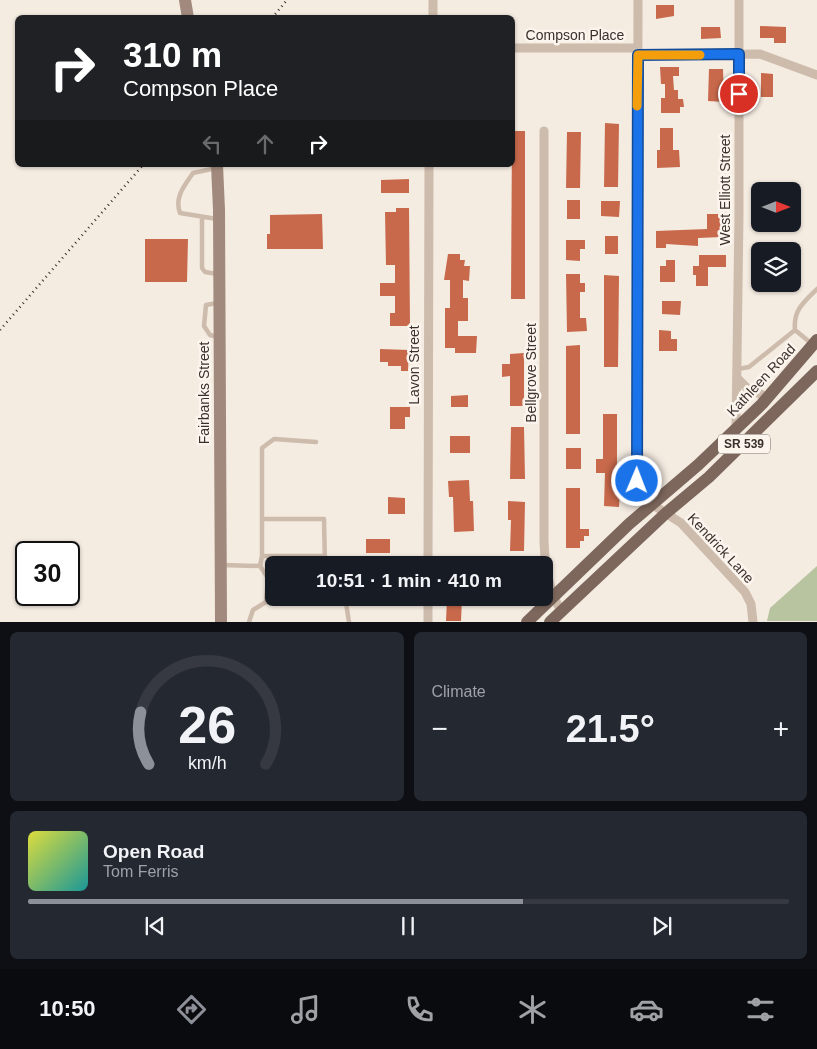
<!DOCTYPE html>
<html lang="en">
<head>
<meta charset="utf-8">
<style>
  :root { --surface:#171b24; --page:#242831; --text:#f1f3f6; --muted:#9ea1a6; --line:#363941; --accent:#8c9099 }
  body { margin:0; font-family:Arial,sans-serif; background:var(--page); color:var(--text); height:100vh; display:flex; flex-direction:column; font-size:19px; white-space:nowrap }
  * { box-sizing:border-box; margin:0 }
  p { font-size:16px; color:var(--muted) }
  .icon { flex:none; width:28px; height:28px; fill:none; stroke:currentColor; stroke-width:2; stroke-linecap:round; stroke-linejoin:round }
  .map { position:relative; height:622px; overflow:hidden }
  .drawer { display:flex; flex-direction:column; gap:10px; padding:10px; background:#0d0f14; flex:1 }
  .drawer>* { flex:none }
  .guide { position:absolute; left:15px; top:15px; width:500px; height:152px; border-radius:8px; box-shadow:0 1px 4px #0004; background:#202124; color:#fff; overflow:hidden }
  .needle { width:32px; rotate:90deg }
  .tools { position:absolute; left:751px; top:182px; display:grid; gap:10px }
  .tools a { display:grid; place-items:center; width:50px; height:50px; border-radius:8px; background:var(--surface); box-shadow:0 1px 4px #0004; font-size:25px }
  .speed { position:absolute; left:15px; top:541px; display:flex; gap:10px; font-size:25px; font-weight:700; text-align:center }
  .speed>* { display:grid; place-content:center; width:65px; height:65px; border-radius:50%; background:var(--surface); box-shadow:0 1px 4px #0004; line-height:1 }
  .speed .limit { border:2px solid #111; border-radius:8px; background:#fff; color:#111 }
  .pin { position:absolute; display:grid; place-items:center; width:42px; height:42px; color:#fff; margin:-21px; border:2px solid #fff; border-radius:50%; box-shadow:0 1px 5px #0007 }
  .me { position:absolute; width:55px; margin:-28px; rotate:1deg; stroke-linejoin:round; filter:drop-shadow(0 0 4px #0008) }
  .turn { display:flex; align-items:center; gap:18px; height:105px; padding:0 25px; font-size:22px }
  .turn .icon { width:65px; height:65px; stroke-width:2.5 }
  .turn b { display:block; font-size:35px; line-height:42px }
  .lanes { display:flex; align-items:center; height:48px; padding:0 25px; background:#0003; justify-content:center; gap:25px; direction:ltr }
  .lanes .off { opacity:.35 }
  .big { font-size:38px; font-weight:800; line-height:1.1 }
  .drawer .card { flex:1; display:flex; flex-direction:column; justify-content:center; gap:8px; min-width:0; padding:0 18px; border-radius:8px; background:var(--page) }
  .drawer .dial { align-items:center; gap:0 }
  .dial svg { height:130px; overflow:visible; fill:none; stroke:var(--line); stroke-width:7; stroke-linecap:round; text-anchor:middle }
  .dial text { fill:var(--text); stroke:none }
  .song { display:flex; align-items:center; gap:15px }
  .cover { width:60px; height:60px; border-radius:8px; background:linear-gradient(135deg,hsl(60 70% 55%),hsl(180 70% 35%)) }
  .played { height:5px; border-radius:2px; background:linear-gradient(90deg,var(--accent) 65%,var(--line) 65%) }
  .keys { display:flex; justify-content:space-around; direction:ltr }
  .heat { display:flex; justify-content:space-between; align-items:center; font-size:28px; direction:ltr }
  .drawer .tiles { flex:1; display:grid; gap:10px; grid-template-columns:1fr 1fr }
  .card:last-child { grid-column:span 2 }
  .trip { position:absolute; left:265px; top:556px; width:288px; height:50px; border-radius:8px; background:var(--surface); box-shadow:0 1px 4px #0004; font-weight:800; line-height:50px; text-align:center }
  .tabs { display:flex; height:80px; justify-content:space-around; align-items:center; background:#090b0e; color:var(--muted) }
  .tabs .icon { width:35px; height:35px }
  .tabs .on { color:var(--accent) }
  .tabs b { font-size:22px; color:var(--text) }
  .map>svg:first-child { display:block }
</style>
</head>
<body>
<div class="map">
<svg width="817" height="622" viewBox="0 0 817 622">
  <rect width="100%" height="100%" fill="#f4ebe1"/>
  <path fill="#b8c4a0" d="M817,566V621H767L770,608Z"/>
  <path fill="#c8694b" d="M656,5H674V16L656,19Z
    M760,26L786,27V43H774V38H760Z
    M701,27H720L721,38L701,39Z
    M660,67H679V76H673L674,90H678V99H683L684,107H680V113H661V98H665V84H661Z
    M709,69H723L724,102L708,101Z
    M761,73L773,74V97H761Z
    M605,123L619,124L618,187H604Z
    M660,128H673V150H679L680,167L657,168V150H660Z
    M512,131H525V299H511Z
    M567,132H581L580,188H566Z
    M409,179V193H381V180Z
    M567,200H580V219H567Z
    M601,201H620L619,217L601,216Z
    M396,208H409L410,326H390V313H395V296H380V283H395V265H386L385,212H396Z
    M322,214L323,249H267V234H270V215Z
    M707,214H722V237L698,238V246L666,244V248H656V231L707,229Z
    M605,236H618V254H605Z
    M145,239H188L187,282H145Z
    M566,240H585V249H580V261L566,260Z
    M448,254H460V260H465L464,266H470L469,281L463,280V298H468V321H458V336H477L476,353H455V348H445V308H450V280H444Z
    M699,255H726V267H708V286H696V275H693V266H699Z
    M666,260H675V282H660V266H666Z
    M566,274H580V283H585V292H580V318H586L587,331L567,332Z
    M604,275L619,276L618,367H604Z
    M662,301H681L680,315L662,314Z
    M659,330L671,331V339H677V351H659Z
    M580,345V434H566V346Z
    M380,349L409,350L408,371H401V366H388V362H380Z
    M524,353V406H510V376L502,377V364H510V354Z
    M468,395V407H451V396Z
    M390,407H410V417H405V429H390Z
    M603,414H617V490H620L619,507L604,506L605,473H596V459H603Z
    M511,427H524L525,479H510Z
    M450,436H470V453H450Z
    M566,448H581V469H566Z
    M469,480L470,501H473L474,531L454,532L453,497H449L448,481Z
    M566,488H580V529H589V536H584V541H580V548H566Z
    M388,497L405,498V514H388Z
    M508,501L525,502L524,551H510L511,520H508Z
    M366,539H390V553H366Z
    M466,557V565H449V558Z
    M447,598H462L461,621H446Z"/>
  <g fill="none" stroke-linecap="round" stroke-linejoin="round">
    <path stroke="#cdbbac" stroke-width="4.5" d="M216,168L193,173C185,185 174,197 180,213L217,219
      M202,217V268L205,272L217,274
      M217,303L206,305L204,326L210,335L218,337
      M812,344L795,330C793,310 804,302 817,289
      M738,369L749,367L795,330
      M262,519H324L325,565
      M262,556H325
      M221,565L260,566
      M266,602L346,603L349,622
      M249,622L253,610L266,602L268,578L260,566L262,556V448L274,439L316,442"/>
    <path stroke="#cdbbac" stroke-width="9" d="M638,0L637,481L644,499L681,523L745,592L751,604L753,622
      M433,18V0
      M512,48H638
      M638,55L760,54L817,75
      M544,131V541C545,567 548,588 561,611
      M738,379L748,389L767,397
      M736,429L739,214V0
      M428,565L429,165
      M428,598V622"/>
    <path stroke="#a18a7d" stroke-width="12" d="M185,0L188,18
      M217,165L219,210L221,622"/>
    <path stroke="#7d675c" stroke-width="12" d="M527,622L629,524L698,465L762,404L817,340
      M550,622L666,513L709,477L817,371"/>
    <path stroke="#3b302b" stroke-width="2.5" stroke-dasharray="1 4" stroke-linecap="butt" d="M272,18L287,0
      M0,330L143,165"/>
  </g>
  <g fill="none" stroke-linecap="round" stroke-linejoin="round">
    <g stroke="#114b97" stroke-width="12">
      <path id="route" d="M637,481L638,55L739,54V94"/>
    </g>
    <use href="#route" stroke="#1a73e8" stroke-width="9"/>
    <path stroke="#f59e0b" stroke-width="9" d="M637,106L638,55H700"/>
  </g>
  <g text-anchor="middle" stroke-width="5" stroke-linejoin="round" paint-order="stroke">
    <rect fill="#fbf5ee" stroke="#756b66" stroke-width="1" x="718" y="434.5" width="52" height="19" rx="4"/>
    <g font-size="12" font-weight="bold" fill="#3b302b">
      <text x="744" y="448">SR 539</text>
    </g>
    <g font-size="14" fill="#3b302b" stroke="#fbf5ee">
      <text x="575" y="40">Compson Place</text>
      <text transform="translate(725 190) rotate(-90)" y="5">West Elliott Street</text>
      <text transform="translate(414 365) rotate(-90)" y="5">Lavon Street</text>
      <text transform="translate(531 373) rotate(-90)" y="5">Bellgrove Street</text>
      <text transform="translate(761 380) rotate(-47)" y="5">Kathleen Road</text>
      <text transform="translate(204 393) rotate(-90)" y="5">Fairbanks Street</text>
      <text transform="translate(721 548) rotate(47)" y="5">Kendrick Lane</text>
    </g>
  </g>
</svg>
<div class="tools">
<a><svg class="needle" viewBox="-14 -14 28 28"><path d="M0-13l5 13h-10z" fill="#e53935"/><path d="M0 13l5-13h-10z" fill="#9ea1a6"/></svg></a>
<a><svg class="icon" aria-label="layers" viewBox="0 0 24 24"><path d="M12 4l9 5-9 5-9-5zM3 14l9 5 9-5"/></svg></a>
</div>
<div class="speed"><div class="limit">30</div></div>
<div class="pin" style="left:739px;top:94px;background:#d93025"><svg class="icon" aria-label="arrive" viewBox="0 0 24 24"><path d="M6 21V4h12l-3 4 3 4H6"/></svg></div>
<svg class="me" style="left:637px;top:481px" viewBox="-20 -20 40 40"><circle r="17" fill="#1a73e8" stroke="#fff" stroke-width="3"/><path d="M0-11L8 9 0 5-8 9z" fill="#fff"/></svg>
<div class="trip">10:51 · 1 min · 410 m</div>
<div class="guide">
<div class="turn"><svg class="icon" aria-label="right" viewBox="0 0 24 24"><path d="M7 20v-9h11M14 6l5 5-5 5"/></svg><div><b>310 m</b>Compson Place</div></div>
<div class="lanes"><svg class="icon off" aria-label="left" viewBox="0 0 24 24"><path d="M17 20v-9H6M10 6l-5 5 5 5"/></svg><svg class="icon off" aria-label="ahead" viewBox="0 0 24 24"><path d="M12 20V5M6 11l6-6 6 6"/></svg><svg class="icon" aria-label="right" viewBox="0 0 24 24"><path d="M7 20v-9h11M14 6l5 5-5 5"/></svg></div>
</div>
</div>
<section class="drawer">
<div class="tiles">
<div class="card dial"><svg viewBox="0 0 100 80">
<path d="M14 69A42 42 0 1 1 86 69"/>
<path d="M14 69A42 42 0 0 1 9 37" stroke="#8c9099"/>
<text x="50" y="56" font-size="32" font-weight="700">26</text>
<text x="50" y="72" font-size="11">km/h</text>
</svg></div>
<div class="card"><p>Climate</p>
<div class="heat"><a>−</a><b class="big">21.5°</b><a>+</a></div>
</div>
<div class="card">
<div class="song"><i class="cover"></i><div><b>Open Road</b><p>Tom Ferris</p></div></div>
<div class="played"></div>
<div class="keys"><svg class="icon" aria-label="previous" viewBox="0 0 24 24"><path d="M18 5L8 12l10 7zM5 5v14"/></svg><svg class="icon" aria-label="pause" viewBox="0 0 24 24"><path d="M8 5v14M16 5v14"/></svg><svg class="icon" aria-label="next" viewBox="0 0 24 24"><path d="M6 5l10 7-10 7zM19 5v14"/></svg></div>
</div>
</div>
</section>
<nav class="tabs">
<b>10:50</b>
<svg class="icon on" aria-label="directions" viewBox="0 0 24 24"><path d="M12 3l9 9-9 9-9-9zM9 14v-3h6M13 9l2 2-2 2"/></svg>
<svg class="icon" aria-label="music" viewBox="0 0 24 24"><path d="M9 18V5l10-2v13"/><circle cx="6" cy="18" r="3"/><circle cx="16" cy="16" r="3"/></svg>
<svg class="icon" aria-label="phone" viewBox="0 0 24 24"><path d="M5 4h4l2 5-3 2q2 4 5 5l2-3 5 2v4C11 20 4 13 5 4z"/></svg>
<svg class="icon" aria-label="climate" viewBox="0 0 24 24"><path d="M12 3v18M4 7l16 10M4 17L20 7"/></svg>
<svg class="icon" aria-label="car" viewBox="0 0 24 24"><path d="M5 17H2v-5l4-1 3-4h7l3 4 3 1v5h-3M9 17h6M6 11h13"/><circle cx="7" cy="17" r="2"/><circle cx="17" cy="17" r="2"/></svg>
<svg class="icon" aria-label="filters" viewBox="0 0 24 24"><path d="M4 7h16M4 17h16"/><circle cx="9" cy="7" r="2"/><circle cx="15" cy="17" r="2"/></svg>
</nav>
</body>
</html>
